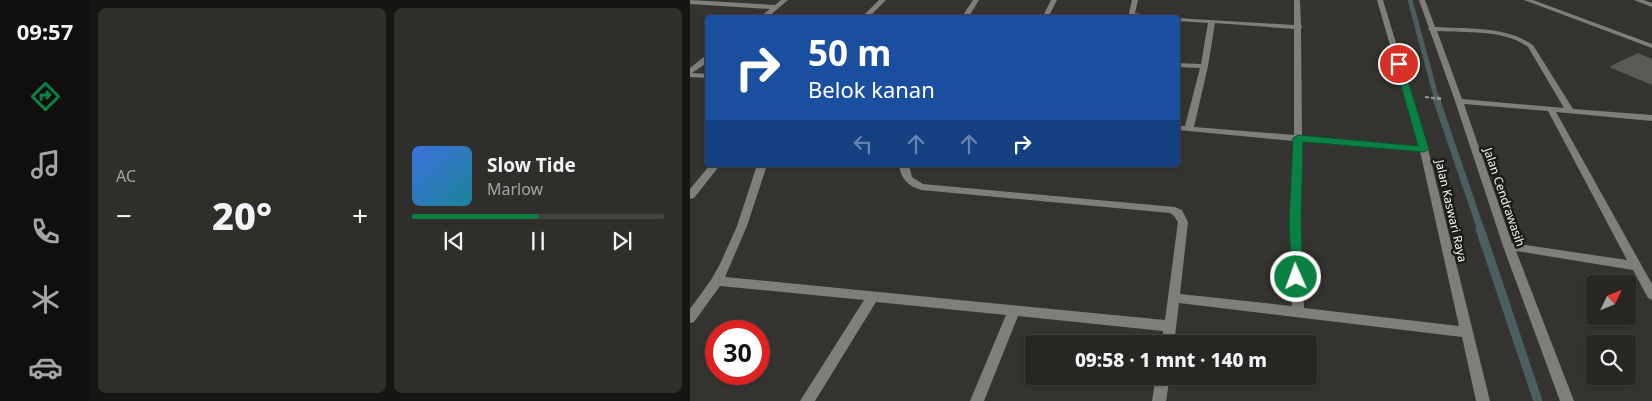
<!DOCTYPE html>
<html lang="id">
<head>
<meta charset="utf-8">
<style>
  :root { --surface:#282623; --page:#302e2b; --text:#f1f3f6; --muted:#a5a5a6; --line:#444341; --accent:#0b8043 }
  body { margin:0; font-family:"Noto Sans",sans-serif; background:var(--page); color:var(--text); height:100vh; display:flex; flex-direction:column; font-size:19px; white-space:nowrap }
  * { box-sizing:border-box; margin:0 }
  p { font-size:16px; color:var(--muted) }
  .icon { flex:none; width:28px; height:28px; fill:none; stroke:currentColor; stroke-width:2; stroke-linecap:round; stroke-linejoin:round }
  .map { position:relative; flex:1; overflow:hidden }
  .sheet { display:flex; flex-direction:column; gap:8px; padding:8px; background:#161513; width:600px }
  .sheet>* { flex:none }
  .hud { position:absolute; left:15px; top:15px; width:475px; height:152px; border-radius:5px; box-shadow:0 1px 4px #0004,0 0 0 1px var(--line); background:#1a4fa0; color:#fff; overflow:hidden }
  .needle { width:32px; rotate:47deg }
  .controls { position:absolute; left:896px; top:275px; display:grid; gap:10px }
  .controls a { display:grid; place-items:center; width:50px; height:50px; border-radius:5px; background:var(--surface); box-shadow:0 1px 4px #0004,0 0 0 1px var(--line); font-size:25px }
  .speed { position:absolute; left:15px; top:320px; display:flex; gap:10px; font-size:25px; font-weight:700; text-align:center }
  .speed>* { display:grid; place-content:center; width:65px; height:65px; border-radius:50%; background:var(--surface); box-shadow:0 1px 4px #0004,0 0 0 1px var(--line); line-height:1 }
  .speed .limit { border:8px solid #d22; background:#fff; color:#111 }
  .pin { position:absolute; display:grid; place-items:center; width:42px; height:42px; color:#fff; margin:-21px; border:2px solid #fff; border-radius:50%; box-shadow:0 1px 5px #0007 }
  .me { position:absolute; width:55px; margin:-28px; rotate:358deg; stroke-linejoin:round; filter:drop-shadow(0 0 4px #0008) }
  .turn { display:flex; align-items:center; gap:18px; height:105px; padding:0 20px; font-size:22px }
  .turn .icon { width:65px; height:65px; stroke-width:2.5 }
  .turn b { display:block; font-size:35px; line-height:42px }
  .lanes { display:flex; align-items:center; height:48px; padding:0 20px; background:#0003; justify-content:center; gap:25px; direction:ltr }
  .lanes .off { opacity:.35 }
  .big { font-size:38px; font-weight:800; line-height:1.1 }
  .sheet .card { flex:1; display:flex; flex-direction:column; justify-content:center; gap:8px; min-width:0; padding:0 18px; border-radius:8px; background:var(--page) }
  .song { display:flex; align-items:center; gap:15px }
  .cover { width:60px; height:60px; border-radius:8px; background:linear-gradient(135deg,hsl(220 70% 55%),hsl(190 70% 35%)) }
  .played { height:5px; border-radius:2px; background:linear-gradient(90deg,var(--accent) 50%,var(--line) 50%) }
  .keys { display:flex; justify-content:space-around; direction:ltr }
  .heat { display:flex; justify-content:space-between; align-items:center; font-size:28px; direction:ltr }
  .sheet .tiles { flex:1; display:grid; gap:8px; grid-template-columns:repeat(2,1fr) }
  .trip { position:absolute; left:335px; top:335px; width:292px; height:50px; border-radius:5px; background:var(--surface); box-shadow:0 1px 4px #0004,0 0 0 1px var(--line); font-weight:800; line-height:50px; text-align:center }
  main { display:flex; flex:1; min-height:0 }
  .tabs { display:flex; flex-direction:column; width:90px; justify-content:space-around; align-items:center; background:#100f0e; color:var(--muted) }
  .tabs .icon { width:35px; height:35px }
  .tabs .on { color:var(--accent) }
  .tabs b { font-size:22px; color:var(--text) }
  .map>svg:first-child { display:block }
</style>
</head>
<body>
<main>
<nav class="tabs">
<b>09:57</b>
<svg class="icon on" aria-label="directions" viewBox="0 0 24 24"><path d="M12 3l9 9-9 9-9-9zM9 14v-3h6M13 9l2 2-2 2"/></svg>
<svg class="icon" aria-label="music" viewBox="0 0 24 24"><path d="M9 18V5l10-2v13"/><circle cx="6" cy="18" r="3"/><circle cx="16" cy="16" r="3"/></svg>
<svg class="icon" aria-label="phone" viewBox="0 0 24 24"><path d="M5 4h4l2 5-3 2q2 4 5 5l2-3 5 2v4C11 20 4 13 5 4z"/></svg>
<svg class="icon" aria-label="climate" viewBox="0 0 24 24"><path d="M12 3v18M4 7l16 10M4 17L20 7"/></svg>
<svg class="icon" aria-label="car" viewBox="0 0 24 24"><path d="M5 17H2v-5l4-1 3-4h7l3 4 3 1v5h-3M9 17h6M6 11h13"/><circle cx="7" cy="17" r="2"/><circle cx="17" cy="17" r="2"/></svg>
</nav>
<section class="sheet">
<div class="tiles">
<div class="card"><p>AC</p>
<div class="heat"><a>−</a><b class="big">20°</b><a>+</a></div>
</div>
<div class="card">
<div class="song"><i class="cover"></i><div><b>Slow Tide</b><p>Marlow</p></div></div>
<div class="played"></div>
<div class="keys"><svg class="icon" aria-label="previous" viewBox="0 0 24 24"><path d="M18 5L8 12l10 7zM5 5v14"/></svg><svg class="icon" aria-label="pause" viewBox="0 0 24 24"><path d="M8 5v14M16 5v14"/></svg><svg class="icon" aria-label="next" viewBox="0 0 24 24"><path d="M6 5l10 7-10 7zM19 5v14"/></svg></div>
</div>
</div>
</section>
<div class="map">
<svg width="962" height="401" viewBox="0 0 962 401">
  <rect width="100%" height="100%" fill="#35332f"/>
  <g fill="none" stroke-linecap="round" stroke-linejoin="round">
    <path stroke="#4a5e64" stroke-width="5" d="M720,0L747,100"/>
    <path stroke="#4a5e64" stroke-width="7" d="M746,98L791,230"/>
    <path stroke="#4a5e64" stroke-width="9" d="M790,229L848,401"/>
  </g>
  <path fill="#5b5954" d="M948,53L962,59V85L919,67Z"/>
  <g fill="none" stroke-linecap="round" stroke-linejoin="round">
    <path stroke="#989692" stroke-width="2" stroke-dasharray="4 2" stroke-linecap="butt" d="M735,97L751,99"/>
    <path stroke="#989692" stroke-width="3" stroke-dasharray="4.5 2.5" stroke-linecap="butt" d="M747,98L751,99"/>
    <path fill="#7f7e7b" fill-rule="evenodd" d="M20,165H30L4,198L0,199V189Z"/>
    <path fill="#7f7e7b" fill-rule="evenodd" d="M0,0L85,5L91,0H98L77,18H69L80,9L0,4Z
      M189,0H196L178,18H171Z
      M283,0H289L278,18H271Z
      M361,0H367L358,18H352Z
      M442,0H448L445,13L476,18H438Z
      M604,0H610L611,25L612,27L611,29L612,136L729,146L687,0H693L738,149L800,401H786L772,337L489,303L484,344H472L473,331L328,316L294,401H280L316,315L186,302L125,401H110L174,300L30,286L4,322L0,323V309L21,280L30,264L47,226L67,165H77L57,226L35,277L475,320L488,222L484,216L480,213L231,190C218,186 211,179 209,165H219L222,177L233,184L485,207L492,210L498,222L490,294L602,306L600,224L603,141L488,130V126H495L510,68L488,67V63L511,64L518,23L488,21L486,18L604,25ZM525,23L604,29V135L504,127L518,66ZM612,141L730,151L769,326L614,308L610,224Z
      M729,0H735L745,27C777,29 816,26 843,45L883,109L962,115V121L866,112L962,284V300L958,298L943,270L826,251L884,401H870L813,246L765,101L740,31L738,29L739,28ZM747,31C777,33 813,29 838,47L874,108L772,99ZM774,104L858,111L937,260L822,243Z
      M834,0H843L962,44V48Z
      M944,0H953L962,3V7Z
      M15,56H18V62L2,73L18,74V78L0,77V68Z
      M466,376H480L476,401H462Z"/>
  </g>
  <path fill="#0b8043" stroke="#07532c" d="M709,61L713,64L739,149L734,152L613,142L611,224L613,277L611,281H602L599,224L603,138L608,135L728,146L705,64Z"/>
  <g text-anchor="middle" stroke-width="5" stroke-linejoin="round" paint-order="stroke">
    <g font-size="12" fill="#f6f4f1" stroke="#1c1b19">
      <text transform="translate(814 197) rotate(71)" y="4">Jalan Cendrawasih</text>
      <text transform="translate(761 211) rotate(77)" y="4">Jalan Kaswari Raya</text>
    </g>
  </g>
</svg>
<div class="controls">
<a><svg class="needle" viewBox="-14 -14 28 28"><path d="M0-13l5 13h-10z" fill="#e53935"/><path d="M0 13l5-13h-10z" fill="#a5a5a6"/></svg></a>
<a><svg class="icon" aria-label="search" viewBox="0 0 24 24"><circle cx="10" cy="10" r="6"/><path d="M15 15l6 6"/></svg></a>
</div>
<div class="speed"><div class="limit">30</div></div>
<div class="pin" style="left:709px;top:64px;background:#d93025"><svg class="icon" aria-label="arrive" viewBox="0 0 24 24"><path d="M6 21V4h12l-3 4 3 4H6"/></svg></div>
<svg class="me" style="left:606px;top:277px" viewBox="-20 -20 40 40"><circle r="17" fill="#0b8043" stroke="#fff" stroke-width="3"/><path d="M0-11L8 9 0 5-8 9z" fill="#fff"/></svg>
<div class="trip">09:58 · 1 mnt · 140 m</div>
<div class="hud">
<div class="turn"><svg class="icon" aria-label="right" viewBox="0 0 24 24"><path d="M7 20v-9h11M14 6l5 5-5 5"/></svg><div><b>50 m</b>Belok kanan</div></div>
<div class="lanes"><svg class="icon off" aria-label="left" viewBox="0 0 24 24"><path d="M17 20v-9H6M10 6l-5 5 5 5"/></svg><svg class="icon off" aria-label="ahead" viewBox="0 0 24 24"><path d="M12 20V5M6 11l6-6 6 6"/></svg><svg class="icon off" aria-label="ahead" viewBox="0 0 24 24"><path d="M12 20V5M6 11l6-6 6 6"/></svg><svg class="icon" aria-label="right" viewBox="0 0 24 24"><path d="M7 20v-9h11M14 6l5 5-5 5"/></svg></div>
</div>
</div>
</main>
</body>
</html>
